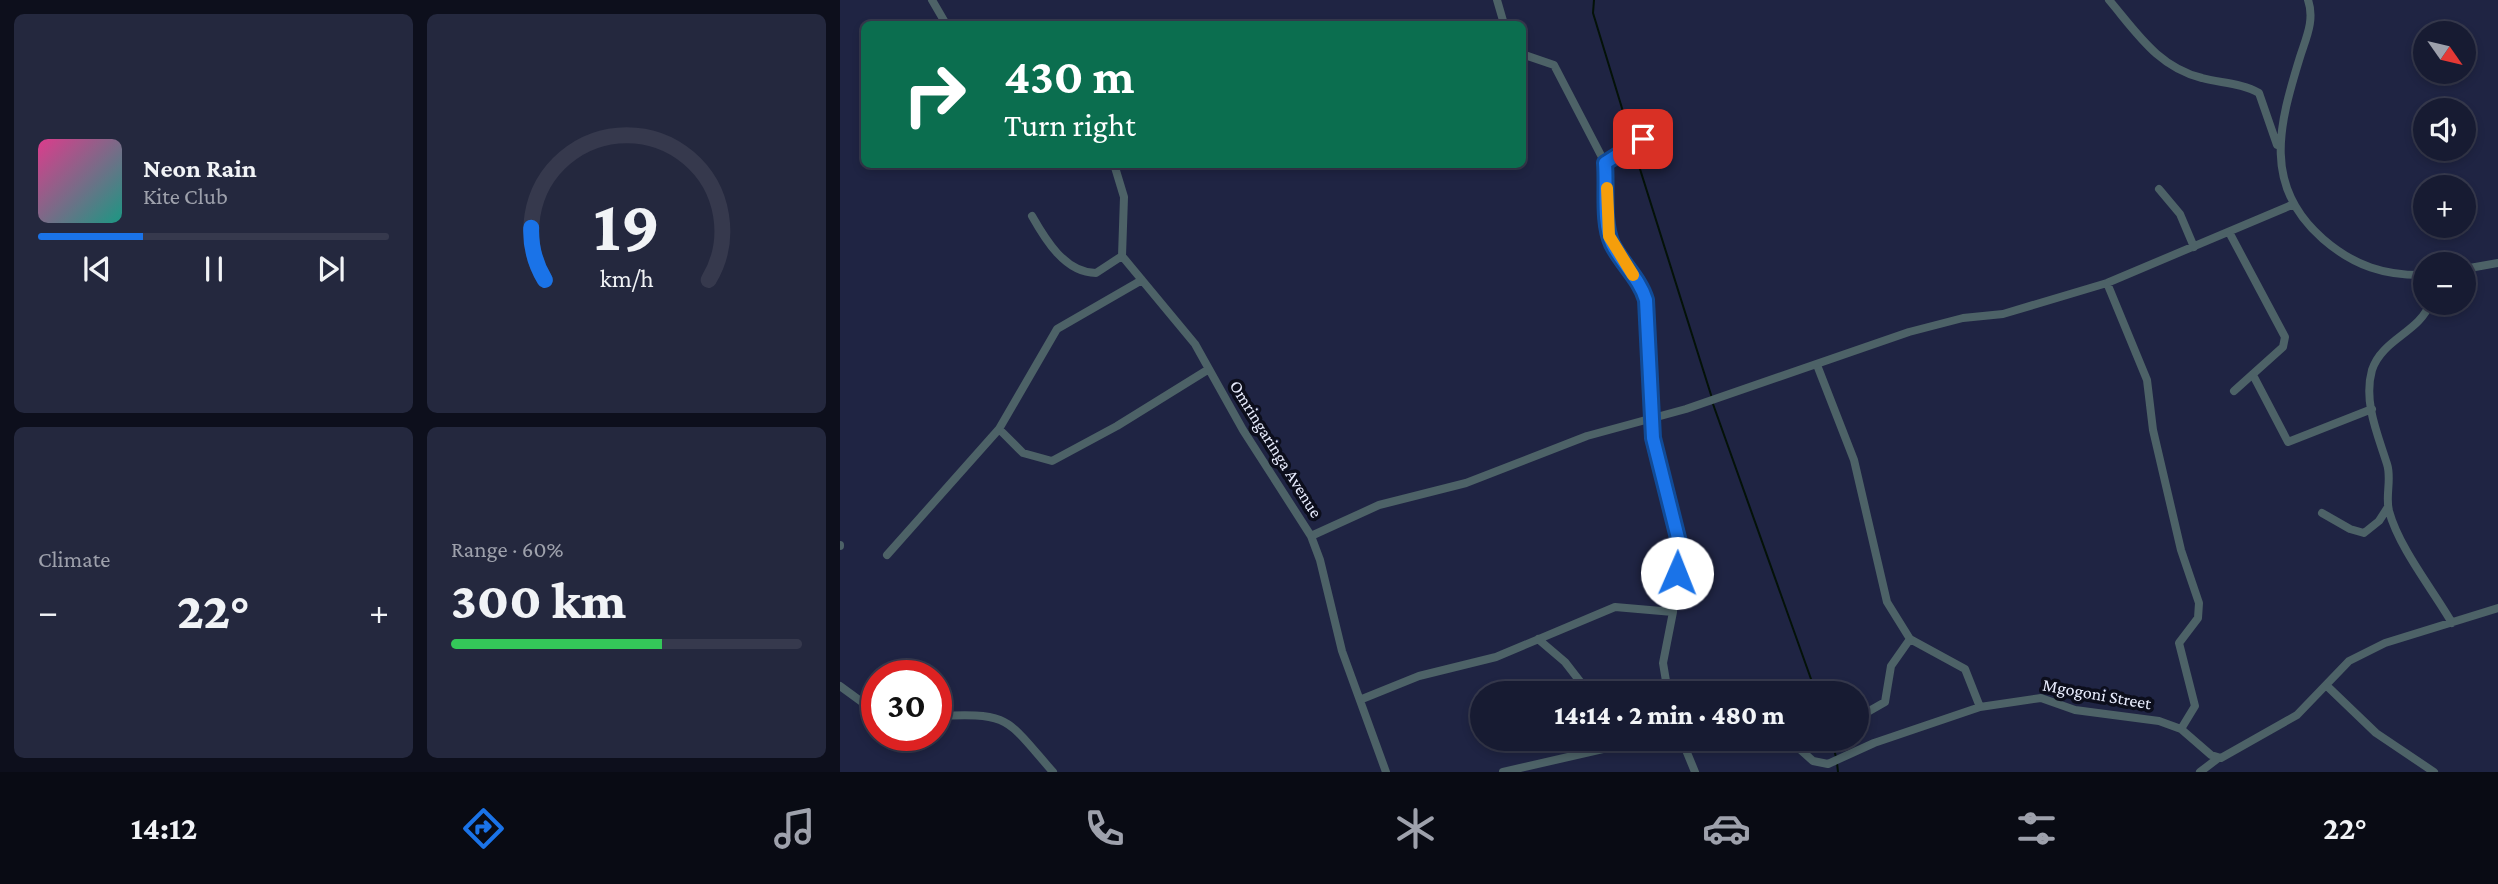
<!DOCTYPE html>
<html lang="en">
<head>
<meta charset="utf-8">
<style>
  :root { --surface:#171b32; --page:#24283e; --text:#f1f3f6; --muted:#9ea1ac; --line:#36394d; --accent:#1a73e8 }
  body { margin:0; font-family:"Crimson Pro",serif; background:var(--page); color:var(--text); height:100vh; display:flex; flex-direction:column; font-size:26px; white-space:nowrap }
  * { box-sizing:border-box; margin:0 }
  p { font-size:23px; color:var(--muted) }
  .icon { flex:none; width:38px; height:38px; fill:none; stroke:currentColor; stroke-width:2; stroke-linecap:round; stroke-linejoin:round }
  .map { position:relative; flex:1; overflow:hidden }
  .drawer { display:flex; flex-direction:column; gap:14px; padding:14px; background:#0d0f1c; width:840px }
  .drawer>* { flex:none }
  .top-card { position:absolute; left:21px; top:21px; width:665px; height:147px; border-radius:10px; box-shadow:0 4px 10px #0003,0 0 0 2px var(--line); background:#0b6e4f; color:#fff; overflow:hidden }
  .needle { width:46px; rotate:124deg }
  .fabs { position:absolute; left:1573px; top:21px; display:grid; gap:14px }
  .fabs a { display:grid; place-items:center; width:63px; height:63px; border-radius:50%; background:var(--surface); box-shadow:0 4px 10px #0003,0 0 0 2px var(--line); font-size:35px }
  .speed { position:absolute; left:21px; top:660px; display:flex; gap:14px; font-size:35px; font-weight:700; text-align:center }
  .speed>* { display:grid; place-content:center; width:91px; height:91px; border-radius:50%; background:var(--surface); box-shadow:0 4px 10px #0003,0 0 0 2px var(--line); line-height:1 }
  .speed .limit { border:10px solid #d22; background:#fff; color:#111 }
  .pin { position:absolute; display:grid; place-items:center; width:60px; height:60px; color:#fff; margin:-30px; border-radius:14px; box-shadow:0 4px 10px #0006 }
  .me { position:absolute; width:77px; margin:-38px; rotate:1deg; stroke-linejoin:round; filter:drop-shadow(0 0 5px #0008) }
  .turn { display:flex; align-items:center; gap:24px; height:147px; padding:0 28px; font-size:32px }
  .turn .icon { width:91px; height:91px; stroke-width:2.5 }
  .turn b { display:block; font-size:49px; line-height:60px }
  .big { font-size:52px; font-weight:800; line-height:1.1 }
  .drawer .card { flex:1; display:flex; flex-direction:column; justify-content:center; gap:10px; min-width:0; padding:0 24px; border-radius:10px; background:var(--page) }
  .drawer .dial { align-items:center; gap:0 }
  .dial svg { height:182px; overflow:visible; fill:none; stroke:var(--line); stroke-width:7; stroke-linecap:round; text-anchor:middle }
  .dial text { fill:var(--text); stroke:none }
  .song { display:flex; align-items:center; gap:21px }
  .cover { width:84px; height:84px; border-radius:10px; background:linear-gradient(135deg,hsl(330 70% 55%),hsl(170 70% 35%)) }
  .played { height:7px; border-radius:4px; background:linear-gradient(90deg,var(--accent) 30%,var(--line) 30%) }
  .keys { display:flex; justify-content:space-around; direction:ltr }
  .heat { display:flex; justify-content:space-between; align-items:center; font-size:38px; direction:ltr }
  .charge { height:10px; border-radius:5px; background:linear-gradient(90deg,#34c759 60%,var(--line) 0) }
  .drawer .tiles { flex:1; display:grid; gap:14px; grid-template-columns:repeat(2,1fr) }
  .trip { position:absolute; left:630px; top:681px; width:399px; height:70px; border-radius:35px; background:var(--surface); box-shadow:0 4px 10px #0003,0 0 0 2px var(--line); font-weight:800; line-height:70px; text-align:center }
  .menu { display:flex; height:112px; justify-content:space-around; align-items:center; background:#090b14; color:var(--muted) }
  .menu .icon { width:49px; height:49px }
  .menu .selected { color:var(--accent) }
  .menu b { font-size:32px; color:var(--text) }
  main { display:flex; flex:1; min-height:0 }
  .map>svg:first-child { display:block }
</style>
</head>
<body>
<main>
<section class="drawer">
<div class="tiles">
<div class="card">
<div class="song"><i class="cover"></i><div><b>Neon Rain</b><p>Kite Club</p></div></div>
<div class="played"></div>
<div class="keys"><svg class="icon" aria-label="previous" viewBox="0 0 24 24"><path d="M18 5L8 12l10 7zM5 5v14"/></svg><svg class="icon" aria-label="pause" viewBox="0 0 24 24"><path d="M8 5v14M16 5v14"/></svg><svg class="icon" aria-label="next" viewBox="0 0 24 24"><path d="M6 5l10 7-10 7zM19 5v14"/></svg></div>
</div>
<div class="card dial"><svg viewBox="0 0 100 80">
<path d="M14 69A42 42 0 1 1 86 69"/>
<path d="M14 69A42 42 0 0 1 8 46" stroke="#1a73e8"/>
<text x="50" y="56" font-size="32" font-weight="700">19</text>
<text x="50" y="72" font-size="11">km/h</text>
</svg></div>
<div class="card"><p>Climate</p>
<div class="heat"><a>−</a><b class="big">22°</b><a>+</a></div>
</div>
<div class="card"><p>Range · 60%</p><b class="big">300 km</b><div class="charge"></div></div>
</div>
</section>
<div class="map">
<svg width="1658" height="772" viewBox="0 0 1658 772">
  <rect width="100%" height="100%" fill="#1f2443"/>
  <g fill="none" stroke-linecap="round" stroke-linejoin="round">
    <path stroke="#041208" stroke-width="2" d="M754,0L753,13L792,141
      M794,150L872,398
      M873,404L976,693
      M991,738L996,757
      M997,763L998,772"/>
    <path stroke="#4d6267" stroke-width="8" d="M92,0L106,24
      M657,0L664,24
      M1269,0C1297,33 1318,67 1362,78C1380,83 1402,83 1419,93L1437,145
      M1468,0C1475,20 1466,38 1460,57C1439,125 1422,186 1483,239C1514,266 1545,276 1586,275
      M682,54L714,65L765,163L770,236L806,300L815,454L839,542L833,612L823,663L828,693
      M765,163L824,126
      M274,164L284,197L282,256L355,344L403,430L471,536L480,560L502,651L546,772
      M1319,189L1340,214L1354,247
      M192,216C205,239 225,273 256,273L282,256
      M1389,232L1445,337L1443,347L1394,391
      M1624,269L1658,263
      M1267,283L1307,380L1313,430L1341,550L1359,603L1358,618L1339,643L1355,706L1341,729
      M1590,303C1580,332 1542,339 1532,370C1523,402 1538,435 1547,464C1552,479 1545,496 1549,511C1559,548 1593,590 1612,623
      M977,365L1014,460L1047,602L1070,639L1125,669L1140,707
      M1413,375L1448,442L1532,409
      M159,429L183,453L212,461L277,426L369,369
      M1482,513L1510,529L1524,533L1539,521L1548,507
      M471,536L539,505L626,483L747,436L846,409L1069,332L1123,318L1163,314L1267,283L1454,204
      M0,545V546
      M47,555L159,429L217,329L302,280
      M698,639L725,662L749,693
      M1486,685L1536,733L1594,772
      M0,686L37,713
      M522,699L579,676L656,657L775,607L833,612
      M96,716C171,713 165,717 213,772
      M1017,718L1045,702L1051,666L1070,639
      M841,738L855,772
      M940,738L953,743L973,761L988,764L1034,743L1140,707L1201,698L1235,710L1319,721L1341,729L1371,755L1381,758L1457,715L1509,661L1545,643L1658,608
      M953,743L967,738
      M663,772L811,738
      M1360,772L1377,759"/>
  </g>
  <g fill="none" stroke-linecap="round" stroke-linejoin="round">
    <g stroke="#114b97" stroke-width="18">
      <path id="route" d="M803,139L765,163C767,188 762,222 772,244C782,264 800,279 806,300L813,438L839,542L837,573"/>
    </g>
    <use href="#route" stroke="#1a73e8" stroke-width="12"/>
    <path stroke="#f59e0b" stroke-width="12" d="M767,188L769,236L793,275"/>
  </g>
  <g text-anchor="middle" stroke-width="7" stroke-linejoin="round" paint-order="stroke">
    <g font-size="18" fill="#e9edfe" stroke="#0c0e1c">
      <text transform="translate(436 449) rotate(58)" y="6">Omringaringa Avenue</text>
      <text transform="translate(1257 694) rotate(10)" y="6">Mgogoni Street</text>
    </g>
  </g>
</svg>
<div class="fabs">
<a><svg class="needle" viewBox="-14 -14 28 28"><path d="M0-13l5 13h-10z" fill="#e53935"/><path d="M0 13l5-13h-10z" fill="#9ea1ac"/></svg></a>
<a><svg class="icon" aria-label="sound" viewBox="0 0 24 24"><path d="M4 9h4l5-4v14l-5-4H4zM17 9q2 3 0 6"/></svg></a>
<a>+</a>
<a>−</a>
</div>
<div class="speed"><div class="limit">30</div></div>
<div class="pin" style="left:803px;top:139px;background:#d93025"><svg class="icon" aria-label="arrive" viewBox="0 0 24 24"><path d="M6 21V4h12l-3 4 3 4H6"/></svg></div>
<svg class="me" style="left:837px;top:573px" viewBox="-20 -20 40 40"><circle r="19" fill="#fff"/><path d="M0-13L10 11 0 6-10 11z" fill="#1a73e8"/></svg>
<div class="trip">14:14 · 2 min · 480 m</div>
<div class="top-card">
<div class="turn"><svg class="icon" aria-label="right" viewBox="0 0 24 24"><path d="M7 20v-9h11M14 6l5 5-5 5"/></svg><div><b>430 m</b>Turn right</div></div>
</div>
</div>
</main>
<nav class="menu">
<b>14:12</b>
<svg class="icon selected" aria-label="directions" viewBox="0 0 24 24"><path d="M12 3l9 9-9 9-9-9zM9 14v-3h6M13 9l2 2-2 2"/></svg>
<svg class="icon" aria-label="music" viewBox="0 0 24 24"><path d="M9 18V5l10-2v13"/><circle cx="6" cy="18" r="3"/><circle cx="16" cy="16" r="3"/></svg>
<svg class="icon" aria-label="phone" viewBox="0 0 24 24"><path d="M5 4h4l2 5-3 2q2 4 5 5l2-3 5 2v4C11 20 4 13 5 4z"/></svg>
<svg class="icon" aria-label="climate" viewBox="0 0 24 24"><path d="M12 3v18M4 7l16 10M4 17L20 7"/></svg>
<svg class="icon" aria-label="car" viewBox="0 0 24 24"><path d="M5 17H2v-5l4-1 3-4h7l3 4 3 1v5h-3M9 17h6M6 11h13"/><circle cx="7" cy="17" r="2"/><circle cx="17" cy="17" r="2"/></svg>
<svg class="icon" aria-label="filters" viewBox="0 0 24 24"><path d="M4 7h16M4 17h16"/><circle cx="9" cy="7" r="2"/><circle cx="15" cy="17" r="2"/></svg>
<b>22°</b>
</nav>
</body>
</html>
